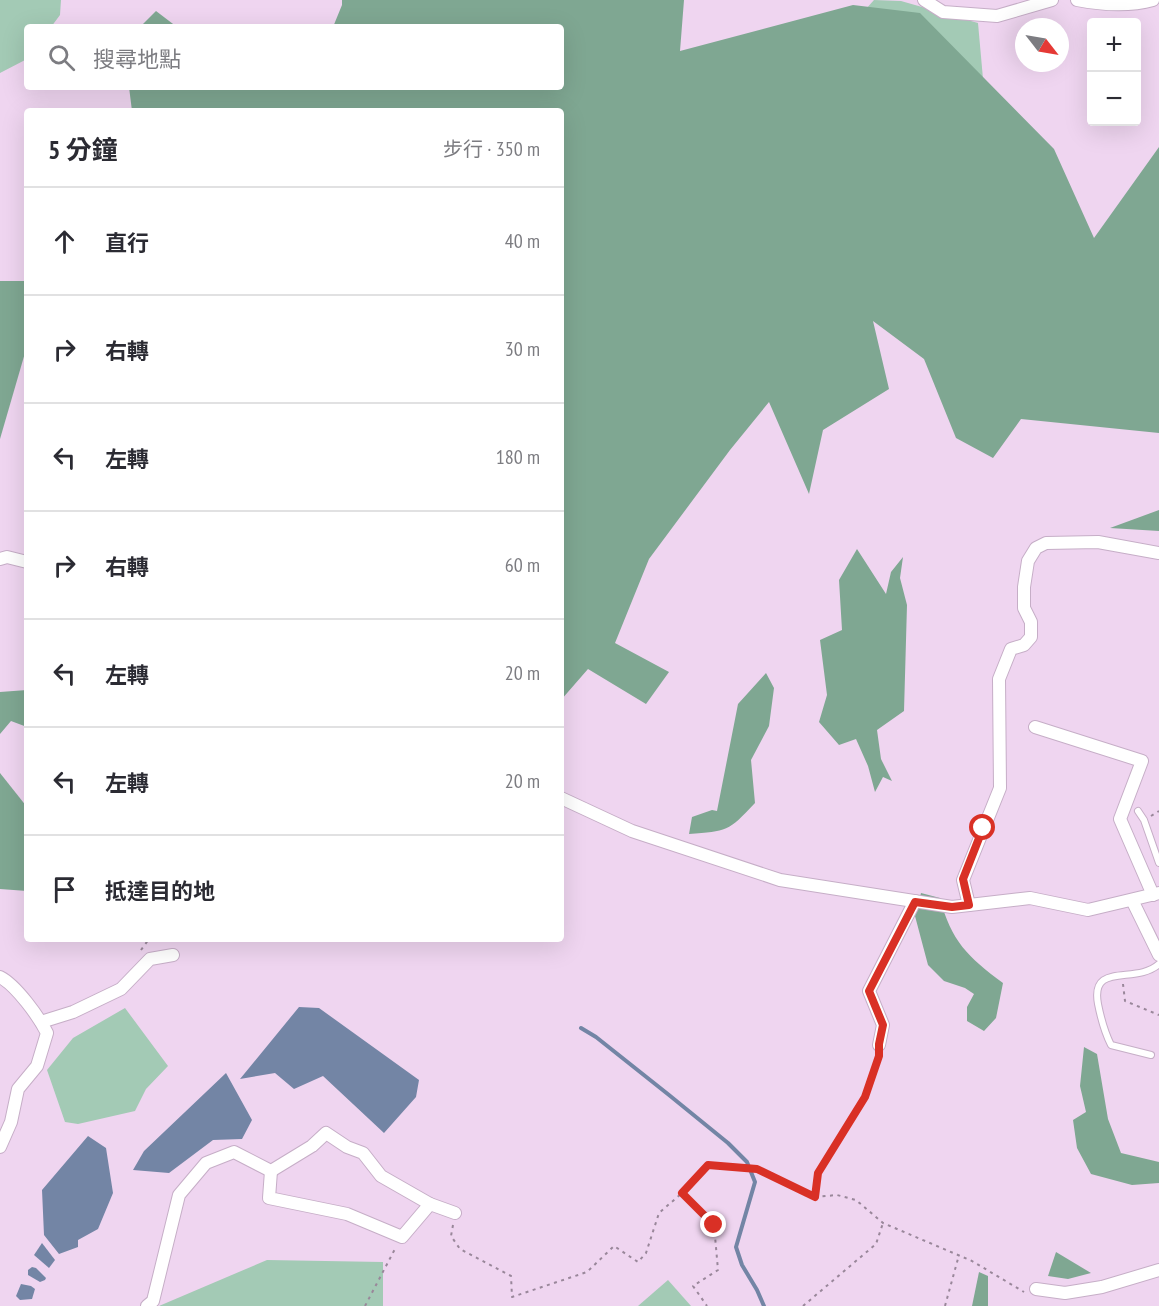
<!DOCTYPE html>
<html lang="zh-TW">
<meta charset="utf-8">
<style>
:root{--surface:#fff;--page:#f7f7f7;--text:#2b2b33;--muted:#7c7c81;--line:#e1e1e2}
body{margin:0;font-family:"PT Sans Narrow","Noto Sans TC",sans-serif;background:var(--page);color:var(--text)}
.controls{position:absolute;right:18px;top:18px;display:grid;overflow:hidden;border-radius:6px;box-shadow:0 6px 24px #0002}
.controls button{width:54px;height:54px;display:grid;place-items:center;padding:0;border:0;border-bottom:2px solid var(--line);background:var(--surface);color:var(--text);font:30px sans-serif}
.compass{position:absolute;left:1015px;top:18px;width:54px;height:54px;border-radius:50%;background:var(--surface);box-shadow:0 6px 24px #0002;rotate:121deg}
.stop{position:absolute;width:18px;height:18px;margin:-14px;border:4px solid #d93025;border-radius:50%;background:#fff}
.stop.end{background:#d93025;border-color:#fff;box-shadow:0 2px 6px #0008}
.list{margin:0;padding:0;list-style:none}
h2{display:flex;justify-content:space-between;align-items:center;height:78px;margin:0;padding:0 24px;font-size:26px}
h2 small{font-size:20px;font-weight:400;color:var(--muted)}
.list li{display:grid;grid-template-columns:39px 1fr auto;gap:18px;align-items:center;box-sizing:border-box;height:108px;padding:0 24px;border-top:2px solid var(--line)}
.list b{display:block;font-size:22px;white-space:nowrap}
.list em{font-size:20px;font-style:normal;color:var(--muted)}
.icon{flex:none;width:33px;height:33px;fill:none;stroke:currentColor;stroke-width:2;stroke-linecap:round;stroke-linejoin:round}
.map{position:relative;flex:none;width:1159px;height:1306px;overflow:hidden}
.search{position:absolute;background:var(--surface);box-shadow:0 6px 24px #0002;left:24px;top:24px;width:540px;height:66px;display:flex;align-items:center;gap:15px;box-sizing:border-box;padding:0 21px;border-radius:6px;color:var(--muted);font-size:22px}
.panel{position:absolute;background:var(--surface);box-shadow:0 6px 24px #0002;left:24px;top:108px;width:540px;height:834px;border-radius:6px}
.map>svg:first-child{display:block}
</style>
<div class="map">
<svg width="1159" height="1306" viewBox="0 0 1159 1306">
<rect width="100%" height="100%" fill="#efd5f0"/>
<g fill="#a3cab5">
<path d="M 0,0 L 61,0 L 60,15 L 51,27 L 27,27 L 27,59 L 0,73 Z"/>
<path d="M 874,0 L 901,1 L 978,23 L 984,90 L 850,27 Z"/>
<path d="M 125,1008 L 168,1066 L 146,1089 L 135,1111 L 78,1124 L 65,1122 L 47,1070 L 73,1038 Z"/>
<path d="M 267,1260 L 383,1262 L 383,1306 L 159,1306 Z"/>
<path d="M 668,1280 L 691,1306 L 638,1306 Z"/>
</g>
<g fill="#7fa792">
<path d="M 342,0 L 684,0 L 680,51 L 853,5 L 920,13 L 1054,149 L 1094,238 L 1159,147 L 1159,433 L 1021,419 L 993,458 L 956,438 L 924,359 L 873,321 L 889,389 L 823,430 L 809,494 L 769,402 L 730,450 L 649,559 L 615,643 L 669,672 L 646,704 L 588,669 L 561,700 L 561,111 L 132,111 L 129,87 L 561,87 L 561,27 L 333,27 L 342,5 Z"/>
<path d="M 156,11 L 177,27 L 140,27 Z"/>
<path d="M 0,281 L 27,281 L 27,346 L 0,439 Z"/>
<path d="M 1159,510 L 1159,531 L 1110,528 Z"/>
<path d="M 857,549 L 886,594 L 891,572 L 903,557 L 900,578 L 907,605 L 904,711 L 877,730 L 881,759 L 892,781 L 883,777 L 875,792 L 868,766 L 856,739 L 839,745 L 819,722 L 827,695 L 820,640 L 842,630 L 839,580 Z"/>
<path d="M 766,673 L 774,688 L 769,726 L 751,760 L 755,803 C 728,832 727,831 689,834 L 692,817 L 712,810 L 717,811 L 738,704 Z"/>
<path d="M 27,690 L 27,727 L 11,721 L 0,734 L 0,692 Z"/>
<path d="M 0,773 L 27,807 L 27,891 L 0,889 Z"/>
<path d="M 921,893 L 940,898 C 951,941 968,957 1003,983 L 996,1018 L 984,1031 L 967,1021 L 967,1007 L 974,994 L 965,988 L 944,981 L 928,965 L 915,916 Z"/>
<path d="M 1084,1047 L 1097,1054 L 1108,1119 L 1121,1153 L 1159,1162 L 1159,1183 L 1132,1185 L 1091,1174 L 1077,1148 L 1073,1120 L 1086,1112 L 1080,1086 Z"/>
<path d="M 1056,1252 L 1091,1273 L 1068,1279 L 1048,1276 Z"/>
<path d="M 979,1272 L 988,1276 L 988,1306 L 972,1306 Z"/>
</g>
<g fill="#7385a5">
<path d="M 299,1007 L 319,1008 L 419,1080 L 416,1097 L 384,1133 L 323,1076 L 294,1089 L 275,1073 L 240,1079 Z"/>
<path d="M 226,1073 L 252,1120 L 242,1139 L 213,1140 L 169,1173 L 133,1170 L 144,1151 Z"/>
<path d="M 88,1136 L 106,1148 L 113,1193 L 98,1229 L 78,1240 L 78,1247 L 59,1254 L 44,1235 L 42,1190 Z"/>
<path d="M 42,1243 L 55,1260 L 49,1268 L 34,1255 Z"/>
<path d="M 32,1267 L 36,1268 L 46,1278 L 45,1280 L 40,1282 L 28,1275 L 28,1270 Z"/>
<path d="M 21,1284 L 31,1286 L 35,1289 L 32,1299 L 20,1300 L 16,1296 Z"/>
</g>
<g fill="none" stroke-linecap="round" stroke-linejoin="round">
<path stroke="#7385a5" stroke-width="4" d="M 581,1028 L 596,1037 L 669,1095 L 728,1143 L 747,1162 L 755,1182 L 736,1247 L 742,1265 L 757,1290 L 764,1306"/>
<defs>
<g id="lane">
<path d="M 1138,811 L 1144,820 L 1159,863"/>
<path d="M 1151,1055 L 1111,1045 C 1104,1031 1101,1019 1098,1004 C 1090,961 1136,985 1159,964"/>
</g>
<g id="street">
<path d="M 924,0 L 943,12 L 997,16 L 1052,0"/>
<path d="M 1077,0 C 1103,5 1128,7 1153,0"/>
<path d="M 0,559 L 7,557 L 27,562"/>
<path d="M 1035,727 L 1142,761 L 1120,819 L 1153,895"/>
<path d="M 561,798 L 632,831 L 780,880 L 952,907 L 1030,898 L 1088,910 L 1159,893"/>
<path d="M 1132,900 L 1159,955"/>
<path d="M 969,905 L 963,880 L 1000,788 L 999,679 L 1011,649 L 1024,645 L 1031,637 L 1031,622 L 1024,608 L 1024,587 L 1028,561 L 1036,548 L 1046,543 L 1098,542 L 1159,553"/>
<path d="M 0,977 C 16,985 39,1017 47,1033 L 37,1066 L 18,1089 L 11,1122 L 0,1147"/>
<path d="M 41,1022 L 73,1012 L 121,989 L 150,959 L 173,955"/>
<path d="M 879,1045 L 883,1025 L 869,991 L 915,901"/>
<path d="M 271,1171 L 269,1198 L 347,1214 L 402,1237 L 430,1204"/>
<path d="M 1036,1289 L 1065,1293 L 1102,1287 L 1159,1270"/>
<path d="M 147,1306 L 153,1301 L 179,1195 L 206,1163 L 234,1152 L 271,1171 L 312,1146 L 326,1133 L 347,1147 L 363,1153 L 381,1176 L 430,1204 L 455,1213"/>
</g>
</defs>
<use href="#lane" stroke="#c6aec7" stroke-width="8"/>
<use href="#street" stroke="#c6aec7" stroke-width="14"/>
<g stroke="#99879a" stroke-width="2" stroke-dasharray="3 4.5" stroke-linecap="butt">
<path d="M 1151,816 L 1159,811"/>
<path d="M 141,950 L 149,939"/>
<path d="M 1123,984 L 1125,1001 L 1159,1015"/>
<path d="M 682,1193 L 714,1225 L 718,1270 L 693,1286 L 707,1306"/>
<path d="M 815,1197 L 818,1173 L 865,1097 L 879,1057"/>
<path d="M 453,1225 L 451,1236 L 460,1249 L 511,1276 L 512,1297 L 587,1272 L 614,1246 L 638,1262 L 646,1253 L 659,1213 L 682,1193 L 708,1165 L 757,1169 L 815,1197 L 837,1195 L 856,1200 L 883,1223 L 972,1261 L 1024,1292"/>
<path d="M 365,1306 L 396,1247"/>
<path d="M 803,1306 L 876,1244 L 883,1223"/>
<path d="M 945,1306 L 959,1255"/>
</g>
<use href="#lane" stroke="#fff" stroke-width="6"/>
<use href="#street" stroke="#fff" stroke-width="12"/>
</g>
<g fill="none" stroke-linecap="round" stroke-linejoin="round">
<path stroke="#d93025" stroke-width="8" d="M 714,1225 L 682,1193 L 708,1165 L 757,1169 L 815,1197 L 818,1173 L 865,1097 L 879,1056 L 879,1044 L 883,1025 L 869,991 L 915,902 L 952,907 L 969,905 L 963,879 L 983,828"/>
</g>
</svg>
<div class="controls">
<button>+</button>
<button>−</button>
</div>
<svg class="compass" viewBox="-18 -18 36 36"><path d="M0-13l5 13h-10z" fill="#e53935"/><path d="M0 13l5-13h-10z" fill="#7c7c81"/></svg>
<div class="stop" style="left:983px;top:828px"></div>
<div class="stop end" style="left:714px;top:1225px"></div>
<div class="search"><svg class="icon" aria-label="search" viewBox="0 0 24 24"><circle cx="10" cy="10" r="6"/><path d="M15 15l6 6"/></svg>搜尋地點</div>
<section class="panel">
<h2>5 分鐘<small>步行 · 350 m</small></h2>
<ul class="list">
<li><svg class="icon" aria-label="ahead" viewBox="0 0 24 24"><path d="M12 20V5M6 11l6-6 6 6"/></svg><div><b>直行</b></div><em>40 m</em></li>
<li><svg class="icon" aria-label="right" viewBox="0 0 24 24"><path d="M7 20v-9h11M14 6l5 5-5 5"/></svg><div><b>右轉</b></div><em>30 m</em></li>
<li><svg class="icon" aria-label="left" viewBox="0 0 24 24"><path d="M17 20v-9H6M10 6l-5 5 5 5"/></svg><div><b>左轉</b></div><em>180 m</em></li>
<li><svg class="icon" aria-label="right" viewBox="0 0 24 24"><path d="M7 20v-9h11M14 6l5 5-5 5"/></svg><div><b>右轉</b></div><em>60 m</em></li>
<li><svg class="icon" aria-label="left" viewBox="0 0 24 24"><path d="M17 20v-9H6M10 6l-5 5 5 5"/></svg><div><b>左轉</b></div><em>20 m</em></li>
<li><svg class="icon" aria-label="left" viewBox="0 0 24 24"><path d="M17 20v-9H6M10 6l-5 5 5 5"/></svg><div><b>左轉</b></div><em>20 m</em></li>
<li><svg class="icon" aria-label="arrive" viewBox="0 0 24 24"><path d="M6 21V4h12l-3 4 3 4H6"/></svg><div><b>抵達目的地</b></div></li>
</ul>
</section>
</div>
